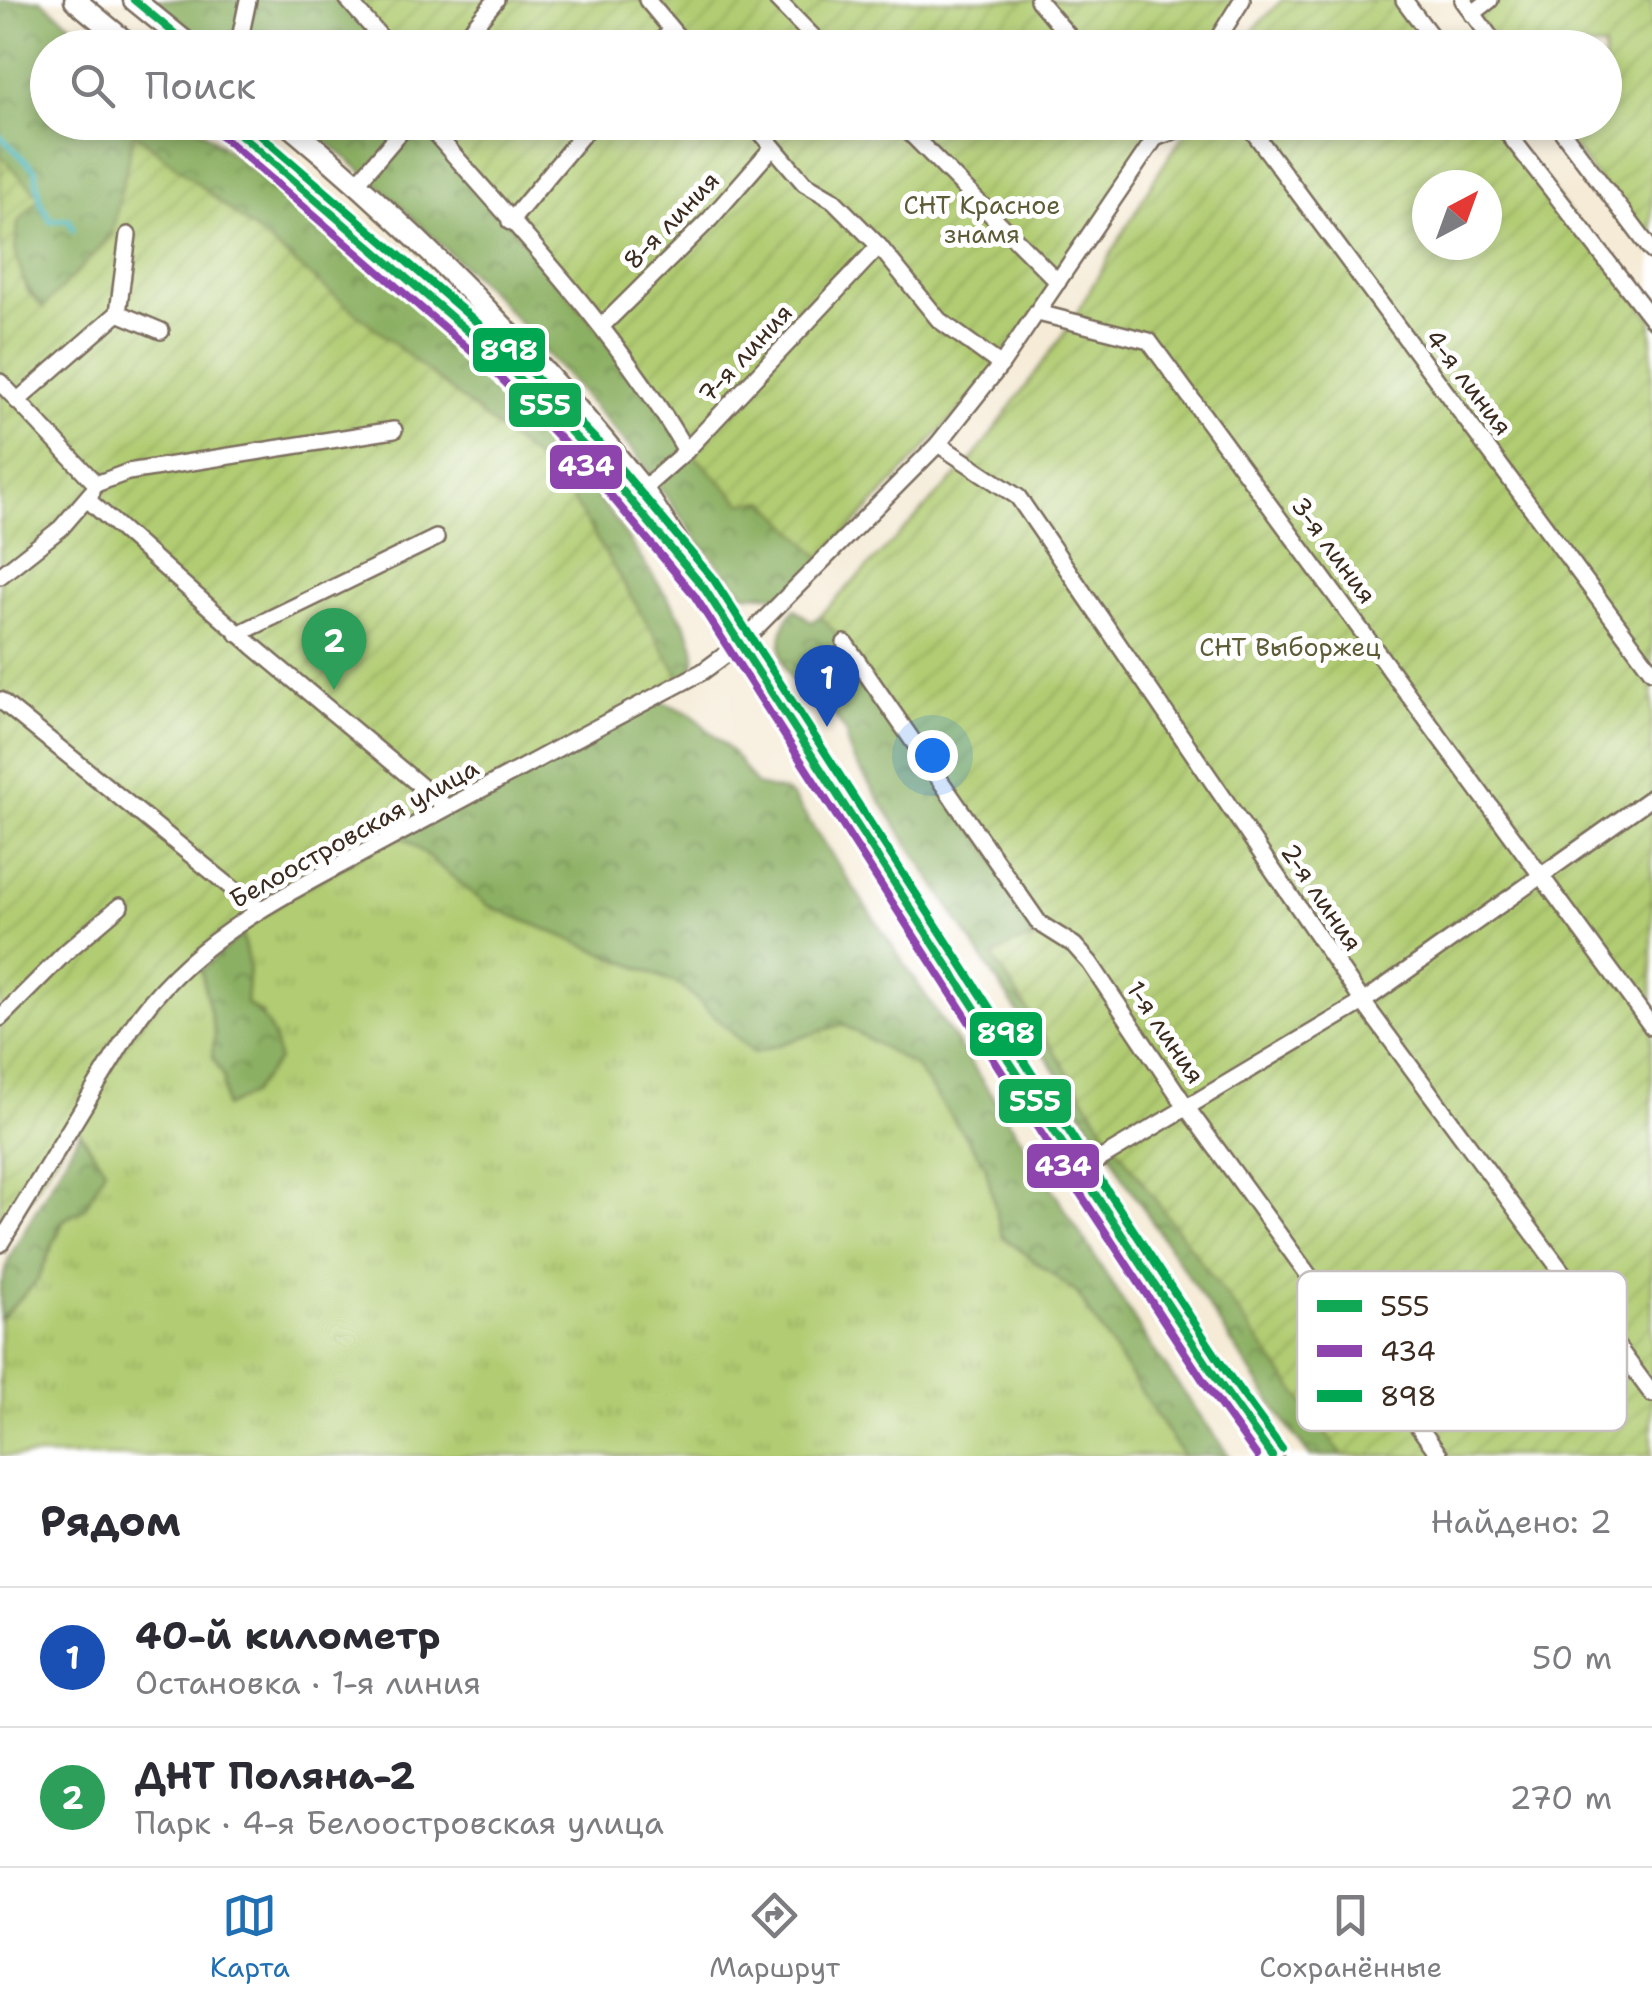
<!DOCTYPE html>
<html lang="ru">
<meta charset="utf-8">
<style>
:root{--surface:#fff;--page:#f2f2f3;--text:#2b2b33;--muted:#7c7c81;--line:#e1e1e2;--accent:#1f6fb2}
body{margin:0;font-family:"Shantell Sans",sans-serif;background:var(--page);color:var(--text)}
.compass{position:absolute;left:1412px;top:170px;width:90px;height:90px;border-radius:50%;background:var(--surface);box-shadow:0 5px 15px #0003;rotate:41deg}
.you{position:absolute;left:932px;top:755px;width:35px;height:35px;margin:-25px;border:8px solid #fff;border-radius:50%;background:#1a73e8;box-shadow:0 0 0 15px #1a73e833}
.badge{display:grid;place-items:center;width:65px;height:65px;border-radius:50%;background:var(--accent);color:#fff;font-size:32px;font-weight:700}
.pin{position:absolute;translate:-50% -82px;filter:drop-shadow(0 2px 5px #0008)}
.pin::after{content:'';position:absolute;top:52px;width:35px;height:30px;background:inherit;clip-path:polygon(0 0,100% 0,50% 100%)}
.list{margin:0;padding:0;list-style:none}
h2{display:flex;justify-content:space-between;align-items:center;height:130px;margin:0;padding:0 40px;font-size:42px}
h2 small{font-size:32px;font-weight:400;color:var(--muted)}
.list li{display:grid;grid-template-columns:65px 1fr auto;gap:30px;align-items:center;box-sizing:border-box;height:140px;padding:0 40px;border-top:2px solid var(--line)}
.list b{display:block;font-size:38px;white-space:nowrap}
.list p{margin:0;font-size:32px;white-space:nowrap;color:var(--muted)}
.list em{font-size:32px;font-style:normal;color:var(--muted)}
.icon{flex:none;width:55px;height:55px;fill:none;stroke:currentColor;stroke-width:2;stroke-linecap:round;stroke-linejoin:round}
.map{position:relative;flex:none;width:1652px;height:1456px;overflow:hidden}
.search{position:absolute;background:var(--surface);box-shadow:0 5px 15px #0003;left:30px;right:30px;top:30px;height:110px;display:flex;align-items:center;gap:25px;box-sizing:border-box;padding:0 35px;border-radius:55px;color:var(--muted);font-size:38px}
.sheet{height:410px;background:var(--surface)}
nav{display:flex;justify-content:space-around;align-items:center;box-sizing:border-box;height:140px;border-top:2px solid var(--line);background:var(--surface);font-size:28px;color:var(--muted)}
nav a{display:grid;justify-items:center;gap:5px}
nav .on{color:var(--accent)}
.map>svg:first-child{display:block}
</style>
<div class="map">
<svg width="1652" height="1456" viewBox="0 0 1652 1456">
<defs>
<pattern id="grass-tufts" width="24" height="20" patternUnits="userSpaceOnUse" patternTransform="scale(2.5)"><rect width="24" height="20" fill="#b1cc72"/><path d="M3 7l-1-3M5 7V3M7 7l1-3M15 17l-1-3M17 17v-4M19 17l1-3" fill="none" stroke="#99af62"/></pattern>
<pattern id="forest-crowns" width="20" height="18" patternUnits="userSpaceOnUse" patternTransform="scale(2.5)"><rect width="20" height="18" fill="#8cb064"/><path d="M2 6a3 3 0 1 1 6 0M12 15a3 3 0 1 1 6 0" fill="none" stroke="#748f52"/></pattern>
<pattern id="garden-furrows" width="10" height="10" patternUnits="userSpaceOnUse" patternTransform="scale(2.5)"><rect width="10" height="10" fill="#b1cc72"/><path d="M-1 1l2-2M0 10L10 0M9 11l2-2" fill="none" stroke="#99af62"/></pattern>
</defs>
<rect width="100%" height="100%" fill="#fff"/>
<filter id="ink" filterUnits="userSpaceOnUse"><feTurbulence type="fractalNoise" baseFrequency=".01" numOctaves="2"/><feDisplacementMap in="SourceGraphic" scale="20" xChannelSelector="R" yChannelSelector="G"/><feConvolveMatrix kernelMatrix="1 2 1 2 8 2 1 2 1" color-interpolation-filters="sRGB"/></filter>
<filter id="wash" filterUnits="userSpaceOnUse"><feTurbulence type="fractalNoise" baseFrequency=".0048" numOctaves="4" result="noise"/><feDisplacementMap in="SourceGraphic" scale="40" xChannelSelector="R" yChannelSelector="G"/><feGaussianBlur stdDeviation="2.25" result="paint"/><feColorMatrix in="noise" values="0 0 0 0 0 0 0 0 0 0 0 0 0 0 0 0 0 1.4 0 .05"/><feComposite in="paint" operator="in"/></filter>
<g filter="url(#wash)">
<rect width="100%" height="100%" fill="#f5ebd6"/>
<path fill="url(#grass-tufts)" stroke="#767b48" stroke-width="2.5" d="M 400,834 L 487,905 L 681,985 L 754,1052 L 842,1024 L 916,1066 L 985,1164 L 1002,1236 L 1077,1293 L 1183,1456 L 0,1456 L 0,1319 L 37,1281 L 64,1220 L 85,1208 L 104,1169 L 74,1123 L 118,1052 L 192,961 L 201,970 L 215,1035 L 212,1056 L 224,1077 L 225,1106 L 263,1014 L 246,1003 L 249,966 L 240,925 Z"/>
<g fill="url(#forest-crowns)" stroke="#646d41" stroke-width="2.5">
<path d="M 0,0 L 41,0 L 100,47 L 48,48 L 48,122 L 193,123 L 426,309 C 465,370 523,412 571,465 C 605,502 633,547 661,588 C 674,608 694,631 695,656 C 696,667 689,674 683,682 L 560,479 L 134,133 L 112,234 L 43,309 C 25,288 4,249 19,221 C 24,213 33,204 40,197 L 0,155 Z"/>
<path d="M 155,0 L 348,0 L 390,47 L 247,47 L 247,40 L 235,34 L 216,43 L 205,40 Z"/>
<path d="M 304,123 L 425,123 L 823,560 L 788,596 L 745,594 L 700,543 L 638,457 L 496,297 L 376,183 Z"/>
<path d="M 795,609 L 812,622 L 820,616 L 848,646 L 1047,936 L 1029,938 L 1114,1142 L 1343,1456 L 1310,1456 L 1289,1429 L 1124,1179 L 1105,1141 L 1094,1130 L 853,759 L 847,743 L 847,734 L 821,696 C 820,695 806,693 805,692 C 777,675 773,630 795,609 Z"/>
<path d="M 654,698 L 691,714 L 734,754 L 756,785 L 783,791 L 793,797 L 1021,1139 L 1150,1345 L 1229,1456 L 1183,1456 L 1077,1293 L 1002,1236 L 985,1164 L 915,1066 L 842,1024 L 754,1053 L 681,985 L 487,905 L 400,834 Z"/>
<path d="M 242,935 L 249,966 L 246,1003 C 269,1019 274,1033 278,1060 L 251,1094 L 225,1107 L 224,1077 L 212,1056 L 215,1034 L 201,970 Z"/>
<path d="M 80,1132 L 105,1169 L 85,1208 L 63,1220 L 37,1281 L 0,1319 L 0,1287 L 10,1256 Z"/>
</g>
<g fill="url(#garden-furrows)" stroke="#767b48" stroke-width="2.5" fill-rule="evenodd">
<path d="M 348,0 L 1242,0 L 1212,48 L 390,47 Z"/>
<path d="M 1282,0 L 1403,0 L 1440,48 L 1242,48 L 1255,28 Z"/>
<path d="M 1464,0 L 1652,0 L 1652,251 L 1555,123 L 1604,122 L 1604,48 L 1498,47 Z"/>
<path d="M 425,123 L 1166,123 L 1003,362 L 823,560 L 766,501 L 742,503 L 679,440 L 652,394 Z"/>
<path d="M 1191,123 L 1499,123 L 1652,319 L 1652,1456 L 1343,1456 L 1114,1143 L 993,957 L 1013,944 L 1047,936 L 848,646 L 820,616 L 973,459 L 1068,328 L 1154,180 ZM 1427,185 L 1487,185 L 1487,245 L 1427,245 Z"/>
<path d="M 134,132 L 560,479 L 683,682 L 305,885 L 159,990 L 0,1246 L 0,155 L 40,197 L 18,223 L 15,250 L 26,289 L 43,308 L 112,234 Z"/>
</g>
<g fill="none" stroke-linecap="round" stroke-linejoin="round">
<path stroke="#4dbbc5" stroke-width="5" d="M 0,136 L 35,170 L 41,203 L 51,221 L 69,219 L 73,230"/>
</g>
</g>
<g filter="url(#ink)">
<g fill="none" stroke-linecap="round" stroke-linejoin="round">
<defs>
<g id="minor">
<path d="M 348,0 L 390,48"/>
<path d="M 647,0 L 687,48"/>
<path d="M 777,0 L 824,48"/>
<path d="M 1038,0 L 1079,48"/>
<path d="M 1404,0 L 1440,48"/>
<path d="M 1463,0 L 1498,48"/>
<path d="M 1472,14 L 1490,0"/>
<path d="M 238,48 L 248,0"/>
<path d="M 456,48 L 496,0"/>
<path d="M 656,48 L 671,30"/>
<path d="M 1212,48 L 1242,0"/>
<path d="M 425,122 C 517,228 616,330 686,451"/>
<path d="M 752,122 L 804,183 L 833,200 L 879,246 L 939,320 L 1001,365"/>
<path d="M 899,122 L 1058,282"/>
<path d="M 1145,122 L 1158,137 L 1198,122"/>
<path d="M 1246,122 L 1652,671"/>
<path d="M 1499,122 L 1652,319"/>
<path d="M 1555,122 L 1652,251"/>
<path d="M 356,184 L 409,122"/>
<path d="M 510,222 L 593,122"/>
<path d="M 118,313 L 161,331"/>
<path d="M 1038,313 L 1149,341 L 1652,1027"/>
<path d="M 602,326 L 710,219 L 773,147"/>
<path d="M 0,382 L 96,484"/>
<path d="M 17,401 L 118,313 L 128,235"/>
<path d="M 938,444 L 1018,497 L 1363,1002 L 1652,1394"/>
<path d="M 96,484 L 128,472 L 394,430"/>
<path d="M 643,489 L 686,451 L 879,246"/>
<path d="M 88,500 L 253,646 L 446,807"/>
<path d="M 0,576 L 61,528 L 92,492"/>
<path d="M 238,634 L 436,538"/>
<path d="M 845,643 L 1039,923 L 1074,945 L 1090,963 L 1187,1108 L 1440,1456"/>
<path d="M 0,700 L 259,910"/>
<path d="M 0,1018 L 66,952 L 120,906"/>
<path d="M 1080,1171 L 1363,1002 L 1652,797"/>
<path d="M 0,1244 L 132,1027 C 194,933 304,886 400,833 C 500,779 601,725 702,672 L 740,644 L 938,444 L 1003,362 L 1166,122"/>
</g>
<g id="major">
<path d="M 75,0 L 133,48"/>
<path d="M 134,0 L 193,48"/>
<path d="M 225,122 C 333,212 444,300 542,400 C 583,442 620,488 658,533"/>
<path d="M 285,122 C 418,232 537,354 643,489 L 1080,1171 L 1218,1381 L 1272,1456"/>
</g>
</defs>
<use href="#minor" stroke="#7c6e5e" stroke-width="20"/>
<use href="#major" stroke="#7c6e5e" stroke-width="25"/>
<use href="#minor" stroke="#fff" stroke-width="15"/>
<use href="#major" stroke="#fff" stroke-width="20"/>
<defs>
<g id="bus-1">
<path d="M 134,0 L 192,48"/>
<path d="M 226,122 L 501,360 L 590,452 L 704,588 L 1080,1171 L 1218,1381 L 1272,1456"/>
</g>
<path id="bus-2" d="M 217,132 L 492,369 L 581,460 L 694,595 L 1070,1178 L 1208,1388 L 1257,1456"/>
<path id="bus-3" d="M 245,122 L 510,351 L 600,444 L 714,580 L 1090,1164 L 1228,1374 L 1282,1449"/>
</defs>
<use href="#bus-1" stroke="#fff" stroke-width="15"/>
<use href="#bus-2" stroke="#fff" stroke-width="15"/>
<use href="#bus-3" stroke="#fff" stroke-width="15"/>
<use href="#bus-1" stroke="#10a855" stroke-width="8"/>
<use href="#bus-2" stroke="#8e44ad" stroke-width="8"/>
<use href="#bus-3" stroke="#00a651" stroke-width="8"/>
</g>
</g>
<g text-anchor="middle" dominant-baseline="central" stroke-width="10" stroke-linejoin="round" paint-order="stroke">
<g font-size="25" fill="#5e5b37" stroke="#fff">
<text x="982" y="205">СНТ Красное<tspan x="982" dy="29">знамя</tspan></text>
<text x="1290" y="647">СНТ Выборжец</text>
</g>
<g font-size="25" fill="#3b2a1e" stroke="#fff">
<text transform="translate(671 220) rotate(-46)">8-я линия</text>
<text transform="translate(745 353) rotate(-47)">7-я линия</text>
<text transform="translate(1469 382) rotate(53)">4-я линия</text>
<text transform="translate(1334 550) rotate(54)">3-я линия</text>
<text transform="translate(354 833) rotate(-29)">Белоостровская улица</text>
<text transform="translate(1322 897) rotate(56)">2-я линия</text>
<text transform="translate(1166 1032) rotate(56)">1-я линия</text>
</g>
</g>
<rect x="1297" y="1271" width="330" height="160" rx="15" fill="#fff" stroke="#c4bfbc" stroke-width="2.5"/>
<rect x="1317" y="1300" width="45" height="12" fill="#10a855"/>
<rect x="1317" y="1345" width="45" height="12" fill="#8e44ad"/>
<rect x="1317" y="1390" width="45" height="12" fill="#00a651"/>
<g font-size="28" fill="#3b2a1e">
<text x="1380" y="1316">555</text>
<text x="1380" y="1361">434</text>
<text x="1380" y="1406">898</text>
</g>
<g stroke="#fff" stroke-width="4">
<rect x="471" y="326" width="76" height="48" rx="10" fill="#00a651"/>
<rect x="507" y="381" width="76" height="48" rx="10" fill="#10a855"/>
<rect x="548" y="443" width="76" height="48" rx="10" fill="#8e44ad"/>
<rect x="968" y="1010" width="76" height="48" rx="10" fill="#00a651"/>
<rect x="997" y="1077" width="76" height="48" rx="10" fill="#10a855"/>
<rect x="1025" y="1142" width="76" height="48" rx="10" fill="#8e44ad"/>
</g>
<g font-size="28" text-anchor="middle" font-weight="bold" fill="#fff">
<text x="509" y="360">898</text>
<text x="545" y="415">555</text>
<text x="586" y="476">434</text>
<text x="1006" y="1043">898</text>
<text x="1035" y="1111">555</text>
<text x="1063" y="1176">434</text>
</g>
</svg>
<svg class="compass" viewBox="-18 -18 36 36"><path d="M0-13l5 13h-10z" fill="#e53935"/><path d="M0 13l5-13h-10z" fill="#7c7c81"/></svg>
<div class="you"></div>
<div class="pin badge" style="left:827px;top:727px;background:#1a4fb4">1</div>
<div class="pin badge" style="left:334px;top:690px;background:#2e9e5b">2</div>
<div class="search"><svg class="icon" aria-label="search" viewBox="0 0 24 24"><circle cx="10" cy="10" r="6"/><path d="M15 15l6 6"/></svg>Поиск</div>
</div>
<section class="sheet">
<h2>Рядом<small>Найдено: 2</small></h2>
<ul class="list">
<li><span class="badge" style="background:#1a4fb4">1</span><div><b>40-й километр</b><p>Остановка · 1-я линия</p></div><em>50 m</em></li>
<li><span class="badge" style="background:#2e9e5b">2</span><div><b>ДНТ Поляна-2</b><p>Парк · 4-я Белоостровская улица</p></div><em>270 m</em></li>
</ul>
</section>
<nav>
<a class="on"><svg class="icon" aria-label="map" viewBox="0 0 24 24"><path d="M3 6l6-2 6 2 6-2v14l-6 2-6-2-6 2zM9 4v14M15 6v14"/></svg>Карта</a>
<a><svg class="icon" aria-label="directions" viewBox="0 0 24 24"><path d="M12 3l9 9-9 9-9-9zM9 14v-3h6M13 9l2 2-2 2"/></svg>Маршрут</a>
<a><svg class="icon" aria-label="saved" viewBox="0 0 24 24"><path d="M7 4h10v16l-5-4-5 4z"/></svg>Сохранённые</a>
</nav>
